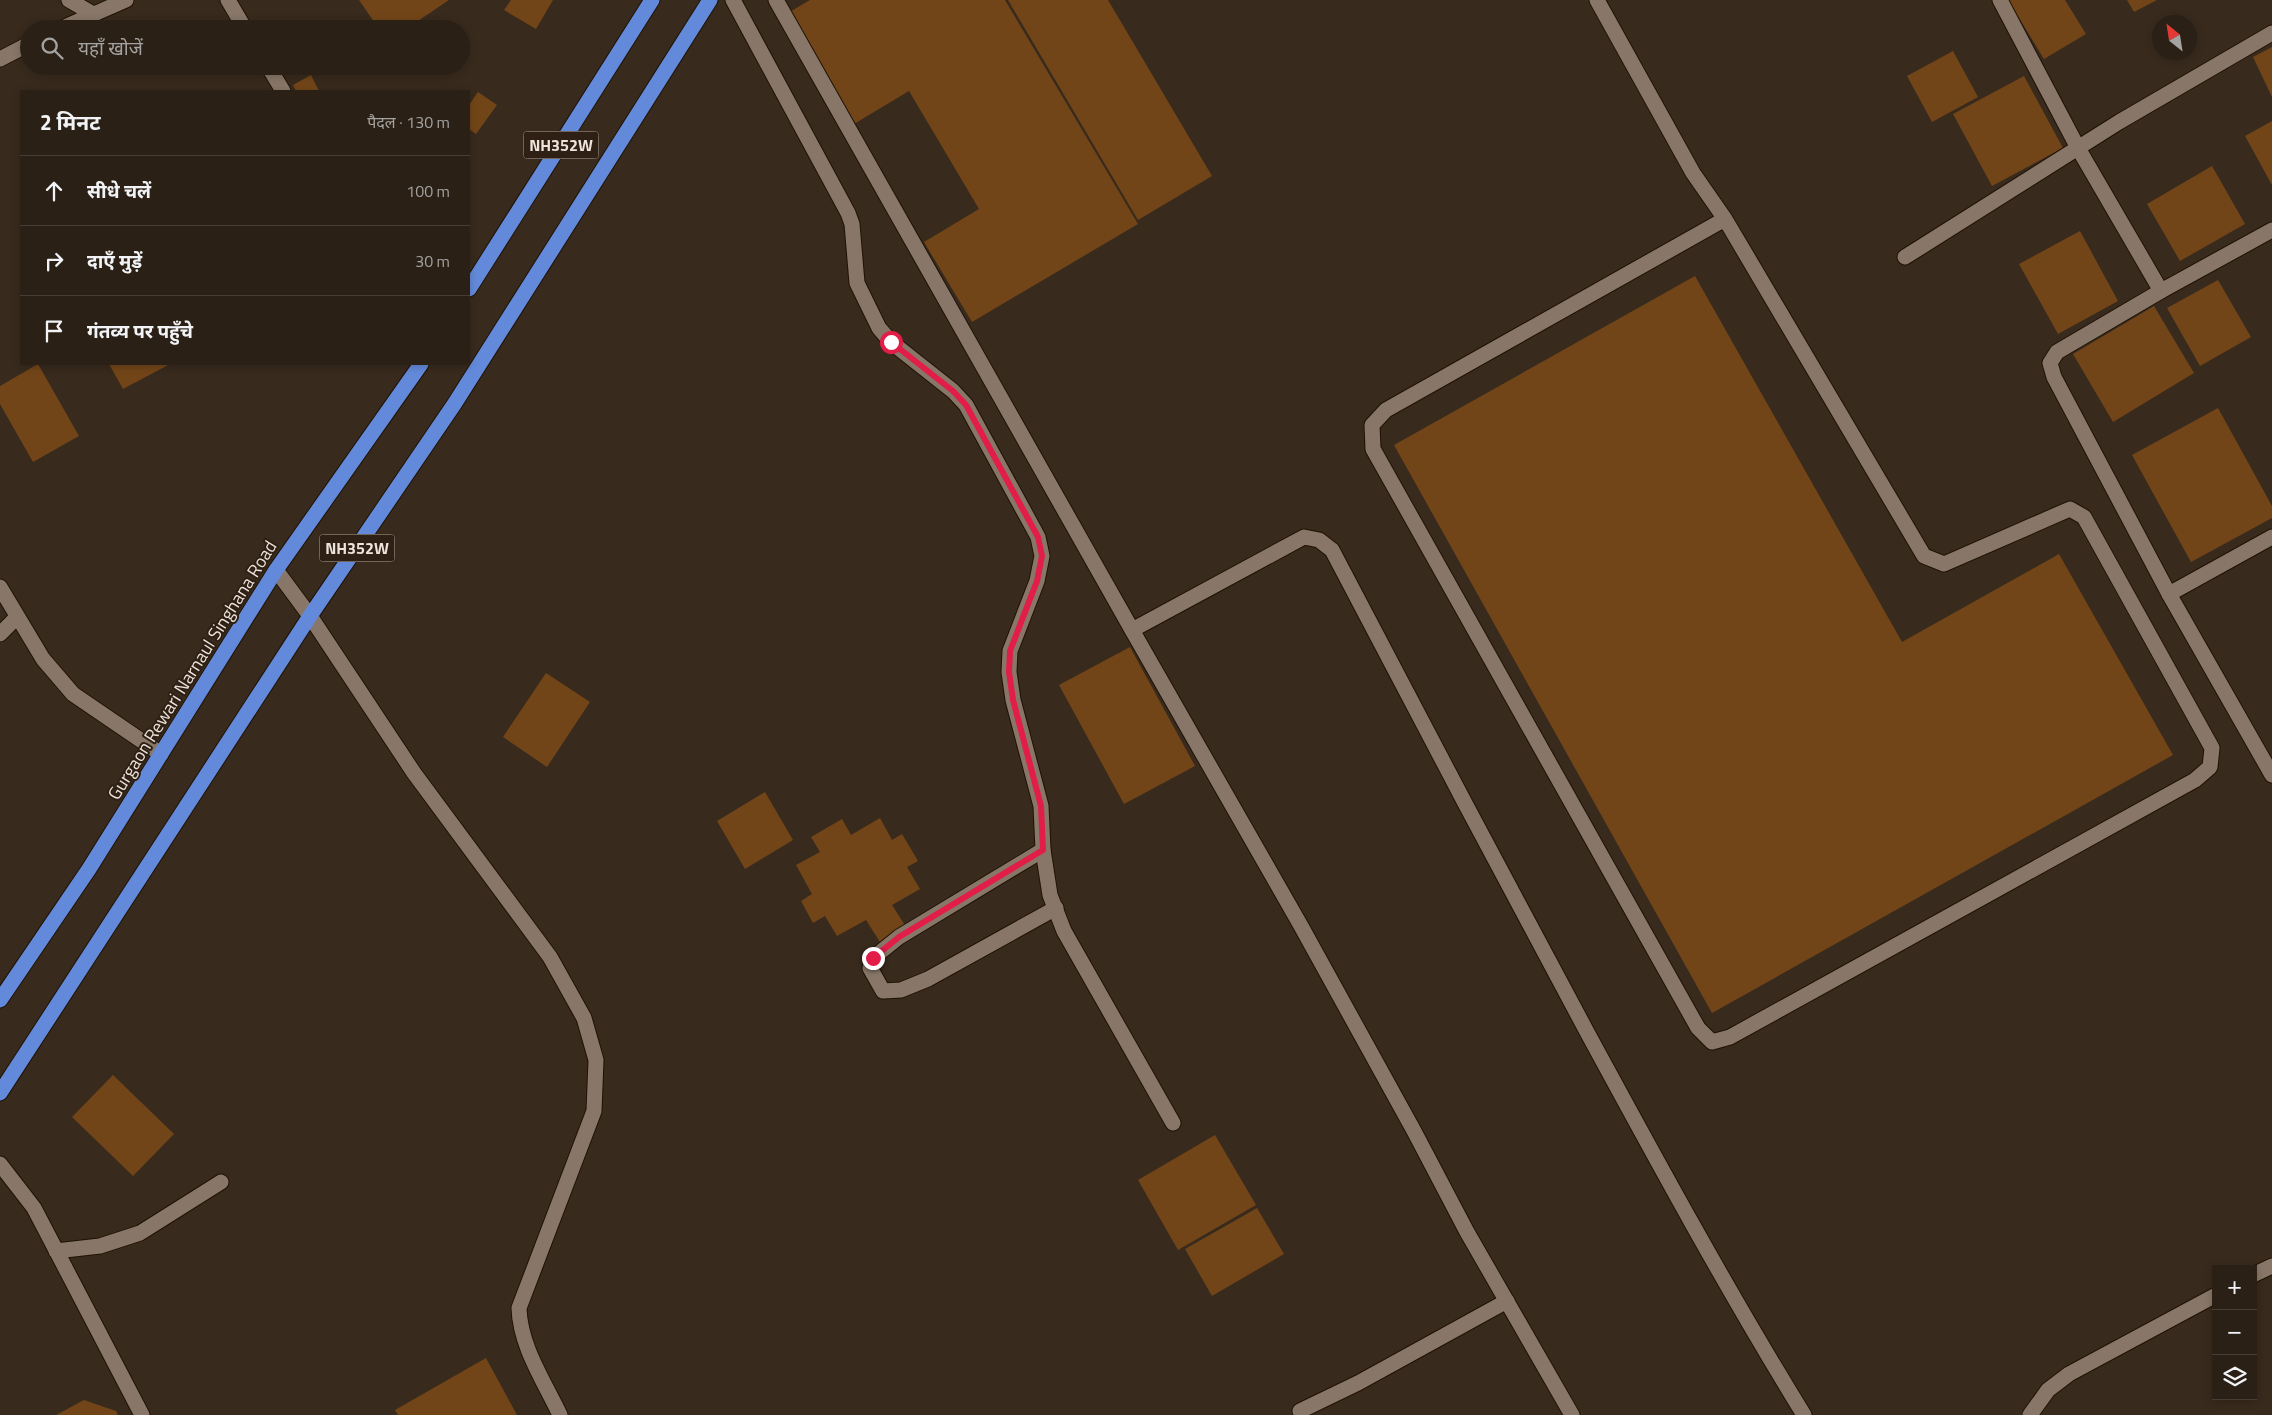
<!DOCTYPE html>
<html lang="hi">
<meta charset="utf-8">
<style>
:root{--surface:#2a2016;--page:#32281f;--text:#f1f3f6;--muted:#a5a3a1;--line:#463e35}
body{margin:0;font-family:"Titillium Web","Noto Sans Devanagari",sans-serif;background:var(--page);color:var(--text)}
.controls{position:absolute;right:15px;bottom:15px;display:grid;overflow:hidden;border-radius:0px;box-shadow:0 2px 8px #0003}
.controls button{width:45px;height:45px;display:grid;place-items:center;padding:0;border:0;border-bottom:1px solid var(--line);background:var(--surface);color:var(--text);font:25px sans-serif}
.compass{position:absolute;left:2152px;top:15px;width:45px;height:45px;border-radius:50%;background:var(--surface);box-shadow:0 2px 8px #0003;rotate:330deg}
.stop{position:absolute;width:15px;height:15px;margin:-11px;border:4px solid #e11d48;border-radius:50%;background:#fff}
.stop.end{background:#e11d48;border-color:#fff;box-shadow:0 1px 5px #0008}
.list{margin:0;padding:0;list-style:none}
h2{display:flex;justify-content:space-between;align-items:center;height:65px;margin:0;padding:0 20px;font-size:21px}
h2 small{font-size:16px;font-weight:400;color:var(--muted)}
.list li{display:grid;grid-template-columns:32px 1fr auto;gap:15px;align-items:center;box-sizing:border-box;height:70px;padding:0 20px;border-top:1px solid var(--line)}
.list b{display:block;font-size:19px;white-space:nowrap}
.list em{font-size:16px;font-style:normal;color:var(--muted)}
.icon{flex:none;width:28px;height:28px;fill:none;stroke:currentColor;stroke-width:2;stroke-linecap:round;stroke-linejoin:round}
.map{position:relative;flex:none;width:2272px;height:1415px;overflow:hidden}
.search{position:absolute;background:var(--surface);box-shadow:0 2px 8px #0003;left:20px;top:20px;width:450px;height:55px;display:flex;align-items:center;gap:12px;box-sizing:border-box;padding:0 18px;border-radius:28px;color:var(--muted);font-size:19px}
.panel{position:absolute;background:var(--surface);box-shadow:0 2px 8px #0003;left:20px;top:90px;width:450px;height:275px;border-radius:0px}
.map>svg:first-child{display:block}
</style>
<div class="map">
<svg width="2272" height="1415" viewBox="0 0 2272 1415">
<rect width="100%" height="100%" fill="#382a1d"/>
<g fill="#724518">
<path d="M 359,0 L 449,0 L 406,29 L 379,29 Z"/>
<path d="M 511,0 L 553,0 L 536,29 L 504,10 Z"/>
<path d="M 810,0 L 1005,0 L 1138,224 L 972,322 L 924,242 L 979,209 L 909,91 L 854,124 L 788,13 Z"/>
<path d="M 1008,0 L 1108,0 L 1212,176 L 1138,220 Z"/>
<path d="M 2008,0 L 2065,0 L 2086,34 L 2044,59 Z"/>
<path d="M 2127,0 L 2157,0 L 2134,12 Z"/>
<path d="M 2272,47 L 2272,97 L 2253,57 Z"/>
<path d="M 1953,51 L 1978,97 L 1932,122 L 1907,76 Z"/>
<path d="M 311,75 L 319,91 L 296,91 L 293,85 Z"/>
<path d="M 2024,76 L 2063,148 L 1992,186 L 1953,114 Z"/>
<path d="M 478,92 L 497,105 L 476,134 L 469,129 L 469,105 Z"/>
<path d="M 2272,121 L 2272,185 L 2245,136 Z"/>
<path d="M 2212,166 L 2245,224 L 2180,261 L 2147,204 Z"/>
<path d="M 2080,231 L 2118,301 L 2058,334 L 2019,264 Z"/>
<path d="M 1695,276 L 1902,642 L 2059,554 L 2173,755 L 1712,1013 L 1394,445 Z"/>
<path d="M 2218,280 L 2251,337 L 2200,366 L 2167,308 Z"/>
<path d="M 2154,306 L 2194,373 L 2113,422 L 2073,354 Z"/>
<path d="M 38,364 L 79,436 L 33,462 L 0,404 L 0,386 Z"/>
<path d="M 109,364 L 170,364 L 123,389 Z"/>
<path d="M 2218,408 L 2272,506 L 2272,518 L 2191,562 L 2132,455 Z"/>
<path d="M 1130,647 L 1195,766 L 1124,804 L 1059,685 Z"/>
<path d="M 546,673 L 590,702 L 547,767 L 503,737 Z"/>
<path d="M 765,792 L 793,840 L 745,869 L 717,821 Z"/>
<path d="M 880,818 L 892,840 L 902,834 L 918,861 L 907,867 L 920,889 L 892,905 L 906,927 L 880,942 L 866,920 L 837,936 L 825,916 L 813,923 L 801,901 L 812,894 L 796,865 L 820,852 L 811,837 L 842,819 L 851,835 Z"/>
<path d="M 113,1075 L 174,1134 L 133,1176 L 72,1117 Z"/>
<path d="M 1215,1135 L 1256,1205 L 1178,1250 L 1138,1180 Z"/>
<path d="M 1257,1208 L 1284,1254 L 1212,1296 L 1185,1249 Z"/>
<path d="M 486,1358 L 517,1415 L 398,1415 L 395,1410 Z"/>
<path d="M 84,1400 L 116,1411 L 118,1415 L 56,1415 Z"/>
</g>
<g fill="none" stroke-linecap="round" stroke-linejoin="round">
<defs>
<g id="service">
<path d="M 69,0 L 93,14"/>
<path d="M 228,0 L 245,29"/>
<path d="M 733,0 L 848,213 L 852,224 L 857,283 L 879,328 L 891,342 L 953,391 L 966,405 L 1038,537 L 1042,556 L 1037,581 L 1010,651 L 1009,672 L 1013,700 L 1041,806 L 1043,850 L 1050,895 L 1064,931 L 1173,1123"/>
<path d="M 776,0 L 1132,630 L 1304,537 L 1319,540 L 1332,550 C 1416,711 1501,872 1587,1032 C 1657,1161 1727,1290 1804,1415"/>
<path d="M 1597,0 L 1693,173 L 1725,219 L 1924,556 L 1944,564 L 2070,509 L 2084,517 L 2212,748 L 2210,767 L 2195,780 L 1730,1037 L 1712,1042 L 1698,1028 L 1373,449 L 1372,425 L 1386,410 L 1725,219"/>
<path d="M 2000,0 L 2078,148 L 2161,291"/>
<path d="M 60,29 L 126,0"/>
<path d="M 0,59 L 29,44"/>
<path d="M 268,66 L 283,91"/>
<path d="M 2272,230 L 2161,291 L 2057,352 L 2050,363 L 2054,377 L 2169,594 L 2272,775"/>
<path d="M 1905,257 L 2119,122 L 2272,33"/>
<path d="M 276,570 L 310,616 L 414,773 L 550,957 L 584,1018 L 596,1060 L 594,1111 L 519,1308 C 520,1346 544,1381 560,1415"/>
<path d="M 0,587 L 43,659 L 73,694 L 161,754"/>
<path d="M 2169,594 L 2272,537"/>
<path d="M 1132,630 L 1301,926 L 1414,1131 L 1467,1232 L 1572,1415"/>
<path d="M 0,634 L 17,617"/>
<path d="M 1043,850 L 899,937 L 873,958 L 870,968 L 883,991 L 901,990 L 928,979 L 1056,908"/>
<path d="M 0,1164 L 34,1208 L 142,1415"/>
<path d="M 56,1251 L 100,1246 L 140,1233 L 221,1182"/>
<path d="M 2253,1275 L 2272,1266"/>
<path d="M 1300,1411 L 1358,1383 L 1507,1301"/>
<path d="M 2030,1415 L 2048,1390 L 2069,1374 L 2216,1295"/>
</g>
<g id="trunk">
<path d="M 469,289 L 652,0"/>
<path d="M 0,1000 L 89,869 L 276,570 L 421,364"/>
<path d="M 0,1093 L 310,616 L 455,403 L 710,0"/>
</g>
</defs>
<use href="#service" stroke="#1f1206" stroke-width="17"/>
<use href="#trunk" stroke="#1f1206" stroke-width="17"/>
<use href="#service" stroke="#887768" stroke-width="15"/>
<use href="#trunk" stroke="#638ada" stroke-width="15"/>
</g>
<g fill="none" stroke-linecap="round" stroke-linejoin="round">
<path stroke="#e11d48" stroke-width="6" d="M 873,958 L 899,937 L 1043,850 L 1041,806 L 1013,700 L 1009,672 L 1010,651 L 1037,581 L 1042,556 L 1038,537 L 966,405 L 953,391 L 891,342"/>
</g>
<g text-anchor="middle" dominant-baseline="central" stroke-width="4" stroke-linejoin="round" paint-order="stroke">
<g fill="#2e2014" stroke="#b4a89f" stroke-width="1">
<rect x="523.5" y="131.5" width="75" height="27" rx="4"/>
<rect x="319.5" y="534.5" width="75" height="27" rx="4"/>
</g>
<g font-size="16" font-weight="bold" fill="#ede3db">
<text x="561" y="145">NH352W</text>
<text x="357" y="548">NH352W</text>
</g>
<g font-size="18" fill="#ede3db" stroke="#2e2014">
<text transform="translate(192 670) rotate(-58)">Gurgaon Rewari Narnaul Singhana Road</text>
</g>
</g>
</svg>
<div class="controls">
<button>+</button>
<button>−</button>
<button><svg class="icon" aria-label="layers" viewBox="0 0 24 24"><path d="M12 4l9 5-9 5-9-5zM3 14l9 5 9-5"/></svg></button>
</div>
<svg class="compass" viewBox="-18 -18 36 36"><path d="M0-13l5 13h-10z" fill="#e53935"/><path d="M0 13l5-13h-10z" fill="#a5a3a1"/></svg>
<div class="stop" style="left:891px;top:342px"></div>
<div class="stop end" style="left:873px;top:958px"></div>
<div class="search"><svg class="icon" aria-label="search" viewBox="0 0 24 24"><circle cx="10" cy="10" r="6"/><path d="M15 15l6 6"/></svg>यहाँ खोजें</div>
<section class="panel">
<h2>2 मिनट<small>पैदल · 130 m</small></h2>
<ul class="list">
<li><svg class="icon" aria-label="ahead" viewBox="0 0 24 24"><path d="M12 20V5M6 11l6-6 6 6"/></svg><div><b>सीधे चलें</b></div><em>100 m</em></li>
<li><svg class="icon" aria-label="right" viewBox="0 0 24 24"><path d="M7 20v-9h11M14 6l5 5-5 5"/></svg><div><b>दाएँ मुड़ें</b></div><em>30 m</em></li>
<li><svg class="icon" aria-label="arrive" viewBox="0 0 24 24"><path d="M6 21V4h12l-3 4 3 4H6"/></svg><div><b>गंतव्य पर पहुँचे</b></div></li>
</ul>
</section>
</div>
